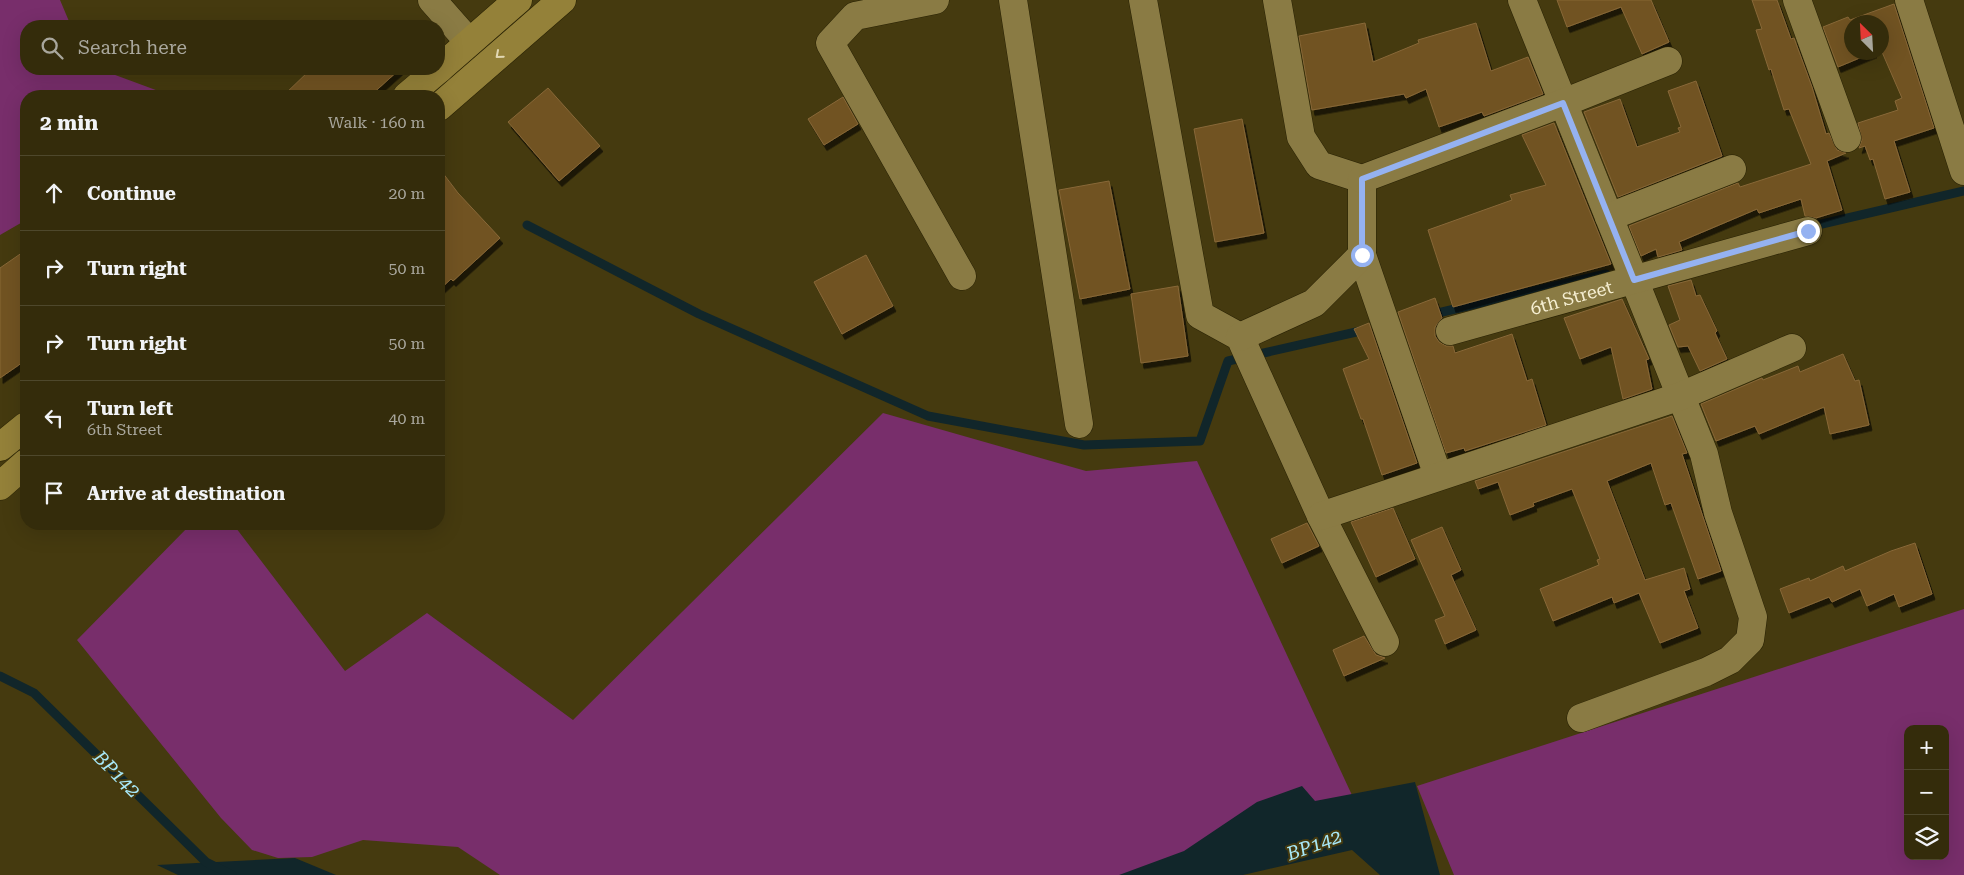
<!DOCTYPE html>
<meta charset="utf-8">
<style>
:root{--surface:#342c0b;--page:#3f3819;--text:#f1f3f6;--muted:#a9a79d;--line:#4e482c}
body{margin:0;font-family:"Roboto Serif",serif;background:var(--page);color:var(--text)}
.controls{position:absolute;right:15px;bottom:15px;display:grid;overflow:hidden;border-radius:10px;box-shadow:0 5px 20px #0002}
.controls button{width:45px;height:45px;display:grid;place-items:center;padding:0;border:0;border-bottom:1px solid var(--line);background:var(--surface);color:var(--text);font:25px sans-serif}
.compass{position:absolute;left:1844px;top:15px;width:45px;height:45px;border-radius:50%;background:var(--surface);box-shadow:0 5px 20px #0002;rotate:336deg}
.stop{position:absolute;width:15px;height:15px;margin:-11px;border:4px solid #95b2f1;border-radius:50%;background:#fff}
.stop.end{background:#95b2f1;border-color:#fff;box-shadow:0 1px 5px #0008}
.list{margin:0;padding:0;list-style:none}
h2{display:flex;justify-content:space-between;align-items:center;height:65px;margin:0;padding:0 20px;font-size:21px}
h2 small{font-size:16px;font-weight:400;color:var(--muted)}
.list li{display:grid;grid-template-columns:32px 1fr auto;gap:15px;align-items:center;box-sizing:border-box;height:75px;padding:0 20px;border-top:1px solid var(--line)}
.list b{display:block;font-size:19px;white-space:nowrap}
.list p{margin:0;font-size:16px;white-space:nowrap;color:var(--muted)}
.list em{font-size:16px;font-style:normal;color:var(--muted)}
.icon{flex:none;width:28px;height:28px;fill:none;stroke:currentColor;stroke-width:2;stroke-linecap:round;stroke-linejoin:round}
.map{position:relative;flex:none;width:1964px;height:875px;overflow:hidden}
.search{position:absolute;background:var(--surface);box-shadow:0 5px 20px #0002;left:20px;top:20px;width:425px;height:55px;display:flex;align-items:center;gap:12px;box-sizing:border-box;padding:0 18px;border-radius:20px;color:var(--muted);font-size:19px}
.panel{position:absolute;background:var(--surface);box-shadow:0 5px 20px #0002;left:20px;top:90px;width:425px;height:440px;border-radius:20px}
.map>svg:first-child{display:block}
</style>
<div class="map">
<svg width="1964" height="875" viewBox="0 0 1964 875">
<defs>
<filter id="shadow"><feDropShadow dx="3" dy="5.5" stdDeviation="0" flood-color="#0009"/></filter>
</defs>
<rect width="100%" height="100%" fill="#453a0f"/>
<g fill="#782e6b" fill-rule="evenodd">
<path d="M 0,0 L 60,0 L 71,26 L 26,26 L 26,69 L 99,69 L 172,96 L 26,96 L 26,220 L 0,235 Z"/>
<path d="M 883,413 L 1086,471 L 1197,461 L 1357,806 L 1147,875 L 500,875 L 458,847 L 363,840 L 312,857 L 278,858 L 252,850 L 221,818 L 77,640 L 191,524 L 233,524 L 345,671 L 427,613 L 573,720 Z"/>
<path d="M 1964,609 L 1964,875 L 1454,875 L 1417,786 ZM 1908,729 L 1945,729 L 1945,856 L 1908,856 Z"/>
</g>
<g fill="#11262a">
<path d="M 1415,782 L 1440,875 L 1380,875 L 1352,850 L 1243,875 L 1119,875 L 1184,851 L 1257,802 L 1302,786 L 1315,801 Z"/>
<path d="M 295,858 L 336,875 L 178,875 L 157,865 Z"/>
</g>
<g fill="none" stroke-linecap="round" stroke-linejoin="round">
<g stroke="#11262a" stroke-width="9">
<path d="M 527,225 L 699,314 L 928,416 L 1084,445 L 1200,441 L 1228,361 L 1365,330"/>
<path d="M 1809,227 L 1964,191"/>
<path d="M 1429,315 L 1606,274"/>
<path d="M 0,676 L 34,693 L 206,862 L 232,875"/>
</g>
</g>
<g fill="#715221" stroke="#886838" filter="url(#shadow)">
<path d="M 1557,0 L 1651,0 L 1669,42 L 1642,54 L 1621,7 L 1567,27 Z"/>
<path d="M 1752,0 L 1777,0 L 1791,39 L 1794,38 L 1812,87 L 1826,134 L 1829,133 L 1837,150 L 1846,153 L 1827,161 L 1842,210 L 1816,218 L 1805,216 L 1801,199 L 1759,213 L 1757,209 L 1679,242 L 1682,250 L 1658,257 L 1656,249 L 1641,256 L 1629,226 L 1738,183 L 1740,187 L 1811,164 L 1789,109 L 1784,110 L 1771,69 L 1769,70 L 1756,30 L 1762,29 Z"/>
<path d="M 1894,4 L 1934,128 L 1894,141 L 1910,192 L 1885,199 L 1873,159 L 1870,160 L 1865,146 L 1859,148 L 1862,140 L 1858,123 L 1898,110 L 1895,101 L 1902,98 L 1882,52 L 1882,22 L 1852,22 L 1852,52 L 1874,52 L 1838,67 L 1823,27 L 1848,17 L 1850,20 Z"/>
<path d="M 1365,23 L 1373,62 L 1419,43 L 1418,40 L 1476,23 L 1491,71 L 1528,57 L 1543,94 L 1484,116 L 1482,112 L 1439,127 L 1426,89 L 1406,98 L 1404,94 L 1312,110 L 1299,36 Z"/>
<path d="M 311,69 L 400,69 L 370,96 L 283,96 Z"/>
<path d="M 1696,81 L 1722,156 L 1618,197 L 1584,112 L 1620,99 L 1637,147 L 1680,132 L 1678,128 L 1681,127 L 1668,91 Z"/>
<path d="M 548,88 L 600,146 L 559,181 L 508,122 Z"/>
<path d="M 843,97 L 858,124 L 824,145 L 808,119 Z"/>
<path d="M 1242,119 L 1264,233 L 1215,242 L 1194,129 Z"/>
<path d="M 1554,123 L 1611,264 L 1453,307 L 1428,230 L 1512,200 L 1510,195 L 1546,185 L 1522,135 Z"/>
<path d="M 439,168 L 458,193 L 500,238 L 453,281 L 451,279 L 439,290 Z"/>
<path d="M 1109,181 L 1130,289 L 1080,299 L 1059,190 Z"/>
<path d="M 26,250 L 26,360 L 0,378 L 0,268 Z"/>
<path d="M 866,255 L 893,306 L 842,334 L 814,282 Z"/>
<path d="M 1691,280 L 1696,296 L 1700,295 L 1717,331 L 1715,333 L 1727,359 L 1700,371 L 1688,346 L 1678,347 L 1669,325 L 1680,320 L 1668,286 Z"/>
<path d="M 1178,286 L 1188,356 L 1141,363 L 1131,294 Z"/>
<path d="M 1435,298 L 1442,318 L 1435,327 L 1435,336 L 1439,342 L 1446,346 L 1453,346 L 1455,353 L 1512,334 L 1527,381 L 1532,379 L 1546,425 L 1465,451 L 1464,448 L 1446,453 L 1398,312 Z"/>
<path d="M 1622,299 L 1649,359 L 1646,360 L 1652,389 L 1623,399 L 1611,347 L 1580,359 L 1564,318 Z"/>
<path d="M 1369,323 L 1417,463 L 1382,475 L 1363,419 L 1361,419 L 1343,369 L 1369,359 L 1354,329 Z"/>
<path d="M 1843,354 L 1855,381 L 1859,380 L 1869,425 L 1830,434 L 1824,407 L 1759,434 L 1755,426 L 1716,441 L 1701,404 L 1762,378 L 1763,380 L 1798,366 L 1800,372 Z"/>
<path d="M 1672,416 L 1687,453 L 1682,454 L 1721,571 L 1698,579 L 1671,503 L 1665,505 L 1651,463 L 1607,481 L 1645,580 L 1684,568 L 1690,589 L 1684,591 L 1698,628 L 1660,643 L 1639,593 L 1614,603 L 1612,597 L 1553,621 L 1540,589 L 1599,565 L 1597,560 L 1600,559 L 1572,489 L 1533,503 L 1534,506 L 1510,515 L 1498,482 L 1478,489 L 1475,481 Z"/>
<path d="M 1393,508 L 1415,559 L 1376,577 L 1351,522 Z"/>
<path d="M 1307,523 L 1319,546 L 1282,563 L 1271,539 Z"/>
<path d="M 1442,527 L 1461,570 L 1451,575 L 1476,630 L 1445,644 L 1435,620 L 1445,616 L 1411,540 Z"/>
<path d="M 1915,543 L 1932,594 L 1899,607 L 1894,594 L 1867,606 L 1860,589 L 1832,602 L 1829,597 L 1789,613 L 1780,589 L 1809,578 L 1810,581 L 1843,566 L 1845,571 L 1891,551 Z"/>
<path d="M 1364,636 L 1376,655 L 1385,658 L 1344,676 L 1333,650 Z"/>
</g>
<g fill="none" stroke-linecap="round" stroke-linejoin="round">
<defs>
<g id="minor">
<path d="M 432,0 L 469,42"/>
<path d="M 935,0 L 855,16 L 830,43 L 962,276"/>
<path d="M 1013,0 L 1079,424"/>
<path d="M 1143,0 L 1200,315 L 1240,337 L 1321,516 L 1385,642"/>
<path d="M 1277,0 L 1301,137 L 1319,165 L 1362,179 L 1362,255 L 1438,476"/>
<path d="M 1522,0 L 1704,454 L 1718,513 L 1753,617 L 1750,640 L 1730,660 L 1706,672 L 1581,718"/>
<path d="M 1797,0 L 1847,138"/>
<path d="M 1909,0 L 1964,171"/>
<path d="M 1362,179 L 1563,103 L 1668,61"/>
<path d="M 1609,217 L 1732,169"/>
<path id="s1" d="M 1450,331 L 1808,231"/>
<path d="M 1240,337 L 1314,303 L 1362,255"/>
<path d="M 1321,516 L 1681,396 L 1792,348"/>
</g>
<g id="major">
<path d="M 439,69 L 518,0"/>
<path d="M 407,96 L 439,69"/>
<path d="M 439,107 L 562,0"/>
<path d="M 0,447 L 26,426"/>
<path d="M 0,486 L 26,463"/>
</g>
</defs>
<use href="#minor" stroke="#292204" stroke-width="29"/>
<use href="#major" stroke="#292204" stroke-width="29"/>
<use href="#minor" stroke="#8a7b44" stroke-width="28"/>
<use href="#major" stroke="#948139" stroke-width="28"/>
</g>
<defs><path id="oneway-chevron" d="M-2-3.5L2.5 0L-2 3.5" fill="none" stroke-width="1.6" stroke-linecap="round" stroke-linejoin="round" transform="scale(1.25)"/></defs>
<use stroke="#e2d8b3" href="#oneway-chevron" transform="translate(499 55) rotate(139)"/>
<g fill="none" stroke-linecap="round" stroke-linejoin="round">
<path stroke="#95b2f1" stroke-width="6" d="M 1362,255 L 1362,179 L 1563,103 L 1634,280 L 1808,231"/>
</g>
<g text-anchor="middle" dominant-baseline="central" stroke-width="4" stroke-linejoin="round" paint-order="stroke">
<g font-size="18" fill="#f5eed1" stroke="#453a0f">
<text stroke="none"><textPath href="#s1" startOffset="126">6th Street</textPath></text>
</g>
<g font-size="19" font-style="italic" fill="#a8e8f8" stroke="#453a0f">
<text transform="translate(117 774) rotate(45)">BP142</text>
<text transform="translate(1314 845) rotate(-20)">BP142</text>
</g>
</g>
</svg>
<div class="controls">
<button>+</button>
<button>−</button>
<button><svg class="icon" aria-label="layers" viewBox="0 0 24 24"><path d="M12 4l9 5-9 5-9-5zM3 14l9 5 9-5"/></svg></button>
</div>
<svg class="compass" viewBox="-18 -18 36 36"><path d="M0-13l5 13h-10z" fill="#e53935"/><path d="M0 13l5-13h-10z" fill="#a9a79d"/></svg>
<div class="stop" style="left:1362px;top:255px"></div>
<div class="stop end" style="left:1808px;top:231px"></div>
<div class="search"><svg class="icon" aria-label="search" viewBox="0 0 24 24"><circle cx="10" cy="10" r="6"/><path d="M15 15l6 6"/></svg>Search here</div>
<section class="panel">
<h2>2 min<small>Walk · 160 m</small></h2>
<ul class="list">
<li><svg class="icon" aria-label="ahead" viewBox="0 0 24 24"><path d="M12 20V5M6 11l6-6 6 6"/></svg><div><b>Continue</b></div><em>20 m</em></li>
<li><svg class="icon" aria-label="right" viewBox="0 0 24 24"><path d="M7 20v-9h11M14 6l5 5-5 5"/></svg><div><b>Turn right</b></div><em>50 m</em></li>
<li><svg class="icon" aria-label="right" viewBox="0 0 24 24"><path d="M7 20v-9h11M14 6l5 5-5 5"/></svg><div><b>Turn right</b></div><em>50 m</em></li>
<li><svg class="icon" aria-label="left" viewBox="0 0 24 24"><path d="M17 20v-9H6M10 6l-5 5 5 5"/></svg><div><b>Turn left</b><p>6th Street</p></div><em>40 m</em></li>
<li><svg class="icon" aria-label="arrive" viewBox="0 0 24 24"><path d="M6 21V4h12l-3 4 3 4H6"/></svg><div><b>Arrive at destination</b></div></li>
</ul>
</section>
</div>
